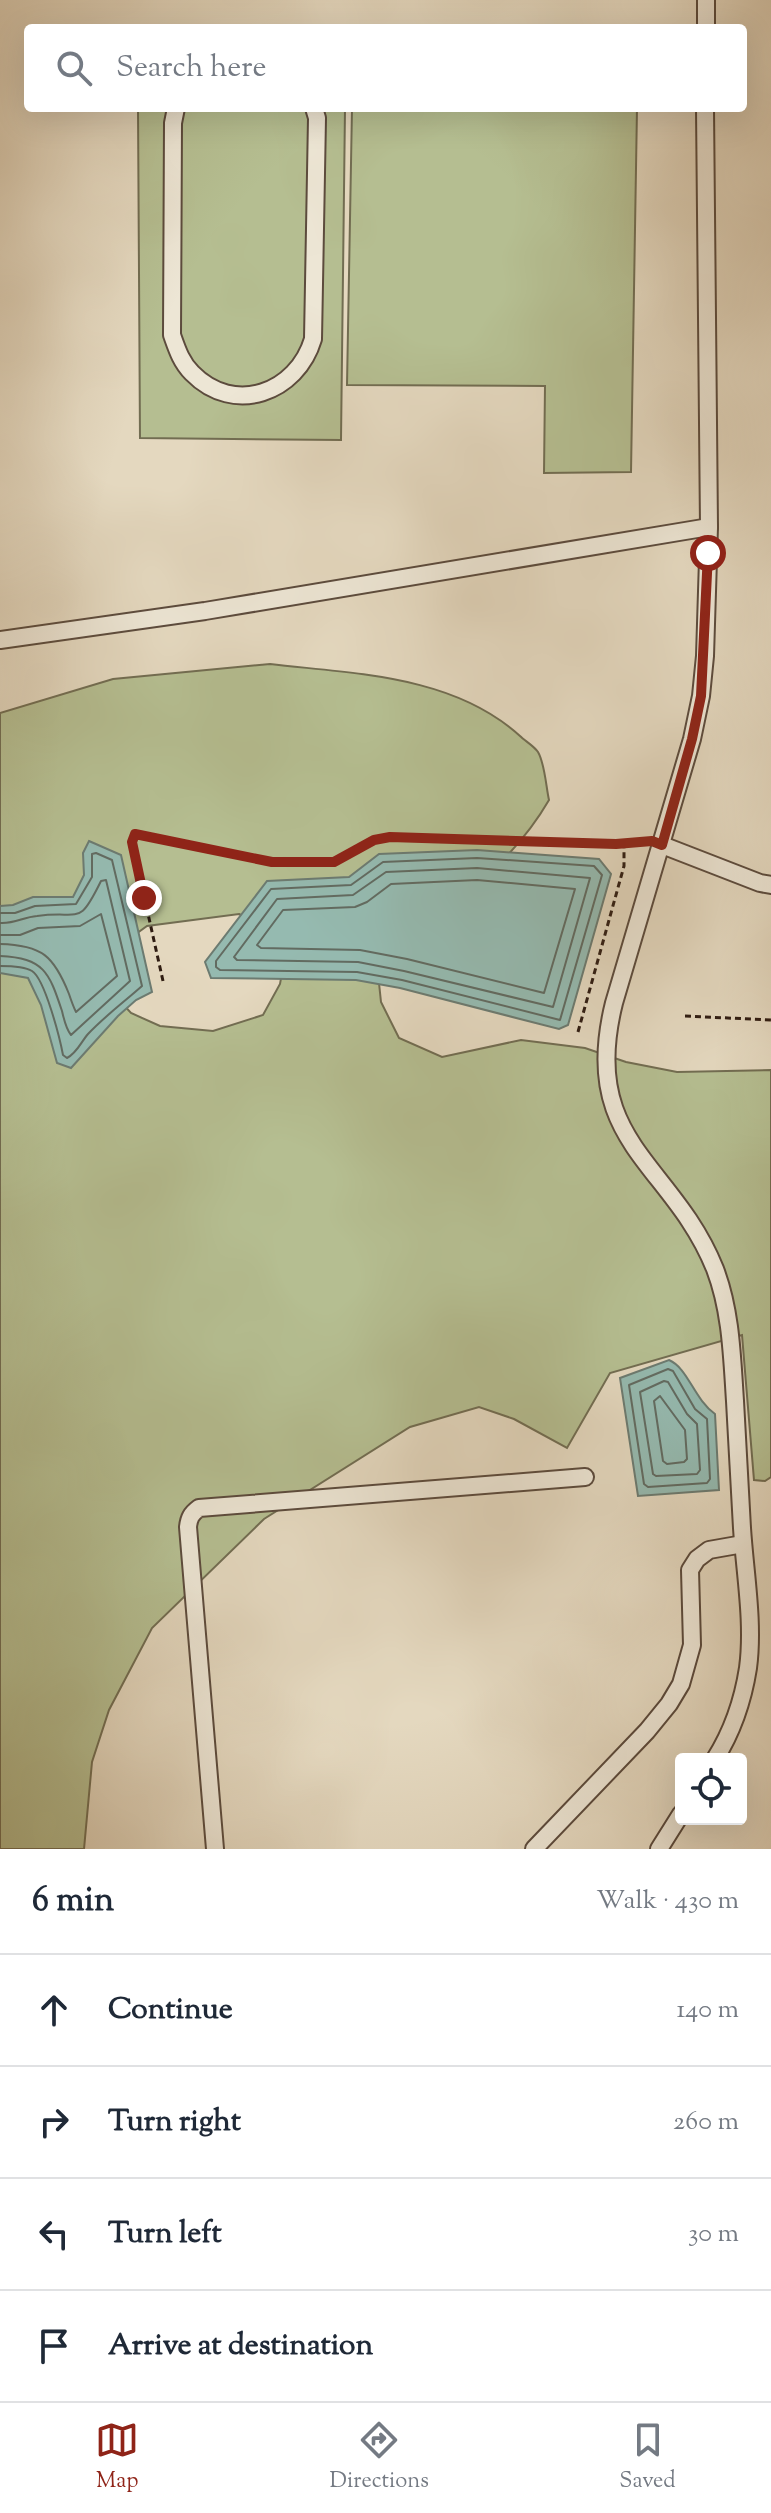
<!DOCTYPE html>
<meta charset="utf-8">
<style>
:root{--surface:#fff;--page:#f6f6f7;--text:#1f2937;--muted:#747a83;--line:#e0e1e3;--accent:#8f2418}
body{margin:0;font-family:"Sorts Mill Goudy",serif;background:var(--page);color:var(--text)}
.controls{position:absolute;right:24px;bottom:24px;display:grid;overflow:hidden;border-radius:8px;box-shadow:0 8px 32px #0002}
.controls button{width:72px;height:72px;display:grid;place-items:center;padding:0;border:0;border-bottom:2px solid var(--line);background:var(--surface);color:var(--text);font:40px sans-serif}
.stop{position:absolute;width:24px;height:24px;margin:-18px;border:6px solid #8f2418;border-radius:50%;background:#fff}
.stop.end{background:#8f2418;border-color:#fff;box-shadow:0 2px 8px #0008}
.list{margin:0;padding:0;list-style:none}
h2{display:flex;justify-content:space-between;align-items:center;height:104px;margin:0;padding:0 32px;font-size:34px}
h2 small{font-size:26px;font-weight:400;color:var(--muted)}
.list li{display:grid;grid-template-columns:52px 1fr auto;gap:24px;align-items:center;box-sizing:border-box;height:112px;padding:0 32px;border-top:2px solid var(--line)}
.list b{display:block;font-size:30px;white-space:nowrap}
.list em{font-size:26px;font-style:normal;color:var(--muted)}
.icon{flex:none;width:44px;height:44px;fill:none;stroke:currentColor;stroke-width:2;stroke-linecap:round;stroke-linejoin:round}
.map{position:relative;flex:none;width:771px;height:1849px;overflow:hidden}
.search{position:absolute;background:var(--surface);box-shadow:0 8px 32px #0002;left:24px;right:24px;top:24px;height:88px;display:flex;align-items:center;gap:20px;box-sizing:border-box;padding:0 28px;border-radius:8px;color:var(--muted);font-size:30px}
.sheet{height:552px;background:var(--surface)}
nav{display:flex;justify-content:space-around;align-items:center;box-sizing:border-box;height:112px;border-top:2px solid var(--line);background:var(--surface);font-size:22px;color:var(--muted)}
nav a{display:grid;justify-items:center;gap:4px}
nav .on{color:var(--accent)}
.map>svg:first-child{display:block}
</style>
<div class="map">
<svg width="771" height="1849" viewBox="0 0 771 1849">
<rect width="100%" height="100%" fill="#e4d8bf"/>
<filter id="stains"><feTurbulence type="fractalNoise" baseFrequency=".0025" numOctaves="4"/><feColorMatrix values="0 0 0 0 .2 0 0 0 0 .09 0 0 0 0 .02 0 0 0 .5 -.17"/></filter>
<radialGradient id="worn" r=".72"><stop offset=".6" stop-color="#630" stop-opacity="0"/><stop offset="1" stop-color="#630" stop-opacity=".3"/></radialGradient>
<g fill="#b5be91" stroke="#726d52" stroke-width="2" fill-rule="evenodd">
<path d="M 138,108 L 345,108 L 341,440 L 140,438 Z"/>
<path d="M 352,108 L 637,108 L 631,472 L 544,473 L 545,386 L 347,385 Z"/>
<path d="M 270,664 C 355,674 453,675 520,736 C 525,741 534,746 538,752 C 545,764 546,787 549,800 C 508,871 440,914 377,964 L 381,1002 L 399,1038 L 442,1057 L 521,1040 L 585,1048 L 626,1062 L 677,1072 L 771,1070 L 771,1477 L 765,1481 L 754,1480 L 742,1335 L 610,1373 L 567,1448 L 514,1419 L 479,1407 L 410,1427 L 264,1519 L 152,1628 L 109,1710 L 92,1762 L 84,1849 L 0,1849 L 0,713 L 113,679 ZM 239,914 L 258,924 L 284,962 L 280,984 L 263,1015 L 213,1031 L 160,1026 L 131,1013 L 119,1000 L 125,942 L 147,926 Z"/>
</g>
<g fill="#95bab0" stroke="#6c7b71" stroke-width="2">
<path d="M 89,841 L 121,855 L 152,992 L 136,1000 L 118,1016 L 71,1068 L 57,1063 L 41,1005 L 28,978 L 0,973 L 0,906 L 13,905 L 33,897 L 73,897 L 84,875 L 83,853 Z"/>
<path d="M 477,850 L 599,859 L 611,874 L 568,1025 L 559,1029 L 400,988 L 356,980 L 211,978 L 205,962 L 267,881 L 349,877 L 379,854 Z"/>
<path d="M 669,1360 C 688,1368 694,1399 715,1414 L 719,1490 L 638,1496 L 620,1378 Z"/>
</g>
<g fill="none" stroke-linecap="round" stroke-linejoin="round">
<g stroke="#626b61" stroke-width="2">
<path d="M 477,858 L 594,866 L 602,875 L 560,1020 L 402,980 L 357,972 L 220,970 L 216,967 L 216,961 L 271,889 L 351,885 L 383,862 Z"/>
<path d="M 477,868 L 590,878 L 553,1007 L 404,971 L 358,962 L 237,960 L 234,957 L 277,899 L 353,895 L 386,872 Z"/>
<path d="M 477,880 L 575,889 L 544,993 L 407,959 L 360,950 L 261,948 L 257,945 L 283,910 L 355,907 L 367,902 L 391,884 Z"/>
<path d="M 0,913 L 15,913 L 35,906 L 76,904 L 92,877 L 92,854 L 96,853 L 112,860 L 142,986 C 124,1002 105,1016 88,1034 C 81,1042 77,1053 67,1058 L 63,1055 C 60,1039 45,979 32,971 C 24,966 9,966 0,966"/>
<path d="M 0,923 C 15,924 23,917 37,916 C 81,910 78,928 101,881 L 106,880 L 130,981 L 71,1035 C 66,1029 64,1020 62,1011 C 49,972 44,958 0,956"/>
<path d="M 0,935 L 20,935 L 38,928 L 80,926 L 101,914 L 117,976 L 76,1012 C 73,1006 71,1000 69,994 C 54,956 42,945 0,944"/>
<path d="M 668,1369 L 673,1371 L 695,1409 L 707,1419 L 710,1479 L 707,1483 L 648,1487 L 644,1484 L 629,1385 Z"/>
<path d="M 664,1381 L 668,1382 L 687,1414 L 697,1424 L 700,1470 L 697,1474 L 656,1476 L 653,1474 L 640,1392 Z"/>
<path d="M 660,1396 L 685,1430 L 687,1459 L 684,1462 L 667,1464 L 663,1461 L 654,1401 Z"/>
</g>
<defs>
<g id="minor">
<path d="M 706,28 L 706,0"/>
<path d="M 176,108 L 173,123 L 172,335 C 177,349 181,362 192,373 C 234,416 297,393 313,339 L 317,118 L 314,108"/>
<path d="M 705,108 L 709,527 L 705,656 L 701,696 L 692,739 L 614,1003 C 579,1143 672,1162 715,1269 C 731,1311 732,1356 735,1401 C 737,1443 740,1486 742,1528 C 745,1574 754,1623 748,1668 C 743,1700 732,1732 715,1759"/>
<path d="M 0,640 L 205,611 L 709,527"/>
<path d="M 662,845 L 760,883 L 771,885"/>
<path d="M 215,1849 L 188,1527 C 189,1518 191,1514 199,1508 L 585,1477"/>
<path d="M 534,1849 L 647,1731 L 669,1704 L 681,1684 L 692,1645 L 690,1570 L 697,1559 L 709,1550 L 743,1544"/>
<path d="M 659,1849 L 681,1814"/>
</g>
</defs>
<use href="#minor" stroke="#5c4b3d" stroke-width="20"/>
<g stroke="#2f1c12" stroke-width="3" stroke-dasharray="6 4" stroke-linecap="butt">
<path d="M 163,981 L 132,842 L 135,834 L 272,862 L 334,862 L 374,840 L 390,837 L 616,844 L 647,842"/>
<path d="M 685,1016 L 771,1020"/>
<path d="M 578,1032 L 624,866 L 624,843"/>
</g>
<use href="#minor" stroke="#ede6d5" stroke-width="16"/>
</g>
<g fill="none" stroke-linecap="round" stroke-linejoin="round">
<path stroke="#8f2418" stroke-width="10" d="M 144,898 L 132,842 L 135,834 L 272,862 L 334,862 L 374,840 L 390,837 L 616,844 L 652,841 L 662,845 L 692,739 L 701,696 L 708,553"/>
</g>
<rect width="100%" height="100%" filter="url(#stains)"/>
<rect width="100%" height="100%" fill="url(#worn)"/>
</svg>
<div class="controls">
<button><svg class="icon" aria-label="locate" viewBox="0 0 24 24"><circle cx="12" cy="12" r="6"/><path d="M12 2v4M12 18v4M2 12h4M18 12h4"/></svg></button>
</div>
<div class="stop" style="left:708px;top:553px"></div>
<div class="stop end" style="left:144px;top:898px"></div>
<div class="search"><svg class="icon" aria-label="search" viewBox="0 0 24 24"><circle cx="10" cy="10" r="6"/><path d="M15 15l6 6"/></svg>Search here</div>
</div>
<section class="sheet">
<h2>6 min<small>Walk · 430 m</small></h2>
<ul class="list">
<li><svg class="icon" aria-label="ahead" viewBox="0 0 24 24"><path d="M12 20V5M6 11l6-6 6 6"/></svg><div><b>Continue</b></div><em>140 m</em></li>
<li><svg class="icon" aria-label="right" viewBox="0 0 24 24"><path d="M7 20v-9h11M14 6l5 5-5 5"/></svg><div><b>Turn right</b></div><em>260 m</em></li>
<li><svg class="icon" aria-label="left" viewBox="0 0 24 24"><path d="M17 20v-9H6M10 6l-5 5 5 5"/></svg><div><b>Turn left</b></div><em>30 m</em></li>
<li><svg class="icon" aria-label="arrive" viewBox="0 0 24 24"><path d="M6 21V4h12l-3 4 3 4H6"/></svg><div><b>Arrive at destination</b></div></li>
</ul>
</section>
<nav>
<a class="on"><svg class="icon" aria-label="map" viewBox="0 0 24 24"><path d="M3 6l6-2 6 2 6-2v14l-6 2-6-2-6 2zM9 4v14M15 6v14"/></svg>Map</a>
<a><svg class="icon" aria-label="directions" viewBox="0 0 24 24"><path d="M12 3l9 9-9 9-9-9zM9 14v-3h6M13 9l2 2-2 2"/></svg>Directions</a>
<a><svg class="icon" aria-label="saved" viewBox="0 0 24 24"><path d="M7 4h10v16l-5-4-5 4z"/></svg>Saved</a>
</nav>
